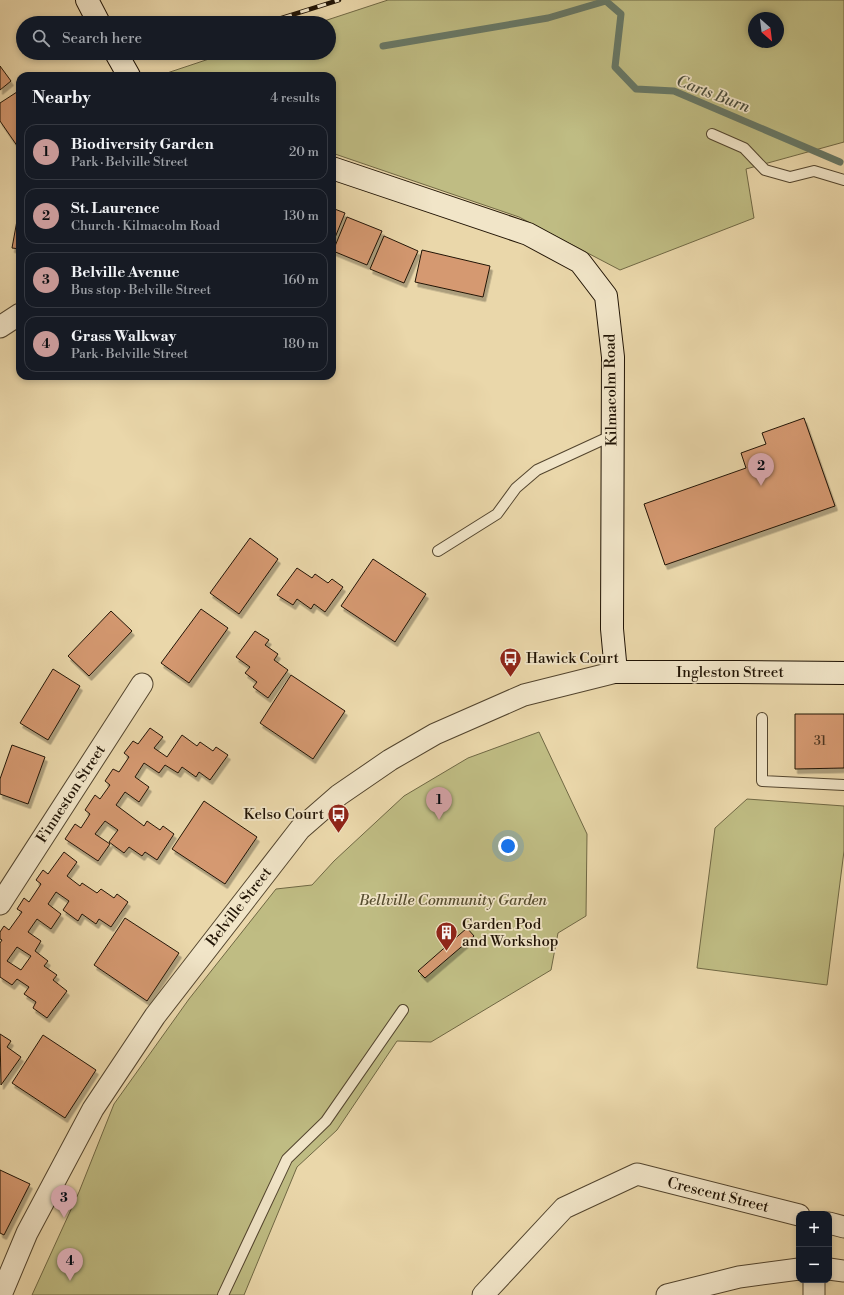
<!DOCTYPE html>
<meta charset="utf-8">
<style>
:root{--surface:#171b24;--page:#242831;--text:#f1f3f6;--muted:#9ea1a6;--line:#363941;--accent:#c59692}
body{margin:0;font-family:"Libre Bodoni",serif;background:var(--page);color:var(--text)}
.controls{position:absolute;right:12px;bottom:12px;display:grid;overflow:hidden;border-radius:8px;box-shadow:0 2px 6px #0003}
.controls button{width:36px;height:36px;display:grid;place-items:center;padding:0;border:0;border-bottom:1px solid var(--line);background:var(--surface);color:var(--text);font:20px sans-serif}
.compass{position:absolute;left:748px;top:12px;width:36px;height:36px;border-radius:50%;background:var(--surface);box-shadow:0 2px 6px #0003;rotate:152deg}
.you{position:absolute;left:508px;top:846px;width:14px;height:14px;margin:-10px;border:3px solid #fff;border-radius:50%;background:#1a73e8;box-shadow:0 0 0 6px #1a73e833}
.badge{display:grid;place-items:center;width:26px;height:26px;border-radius:50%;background:var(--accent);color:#111;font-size:13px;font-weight:700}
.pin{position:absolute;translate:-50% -33px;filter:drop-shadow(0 1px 2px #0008)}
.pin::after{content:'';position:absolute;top:21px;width:14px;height:12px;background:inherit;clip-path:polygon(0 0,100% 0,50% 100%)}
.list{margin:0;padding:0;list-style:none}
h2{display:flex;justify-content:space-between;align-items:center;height:52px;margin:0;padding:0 16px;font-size:17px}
h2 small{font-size:13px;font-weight:400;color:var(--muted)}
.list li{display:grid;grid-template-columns:26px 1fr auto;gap:12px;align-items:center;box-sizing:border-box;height:56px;margin:0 8px 8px;padding:0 8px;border:1px solid var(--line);border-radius:12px}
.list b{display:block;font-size:15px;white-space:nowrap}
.list p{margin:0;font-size:13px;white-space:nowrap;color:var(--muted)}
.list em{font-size:13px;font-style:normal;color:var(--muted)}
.icon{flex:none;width:22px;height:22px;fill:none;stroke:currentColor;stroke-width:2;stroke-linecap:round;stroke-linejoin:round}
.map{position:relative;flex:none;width:844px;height:1295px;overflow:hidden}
.search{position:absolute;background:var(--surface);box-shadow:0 2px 6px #0003;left:16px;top:16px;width:320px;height:44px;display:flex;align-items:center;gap:10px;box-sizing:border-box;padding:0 14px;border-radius:22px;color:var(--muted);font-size:15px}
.panel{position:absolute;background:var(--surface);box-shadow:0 2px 6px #0003;left:16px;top:72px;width:320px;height:308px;border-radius:12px}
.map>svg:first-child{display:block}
</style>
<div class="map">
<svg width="844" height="1295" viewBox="0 0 844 1295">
<defs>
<filter id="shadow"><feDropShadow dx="2.5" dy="4.5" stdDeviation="0" flood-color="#0004"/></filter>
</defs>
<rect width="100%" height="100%" fill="#ead7aa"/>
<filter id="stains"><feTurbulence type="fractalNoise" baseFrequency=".005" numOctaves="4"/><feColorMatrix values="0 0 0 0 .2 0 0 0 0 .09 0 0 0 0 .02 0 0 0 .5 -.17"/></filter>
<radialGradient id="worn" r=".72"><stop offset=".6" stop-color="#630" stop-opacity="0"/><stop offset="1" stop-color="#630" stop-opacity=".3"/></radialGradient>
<g fill="#bfbc83" stroke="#706844" fill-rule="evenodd">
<path d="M 388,0 L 844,0 L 844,142 L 746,169 L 754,218 L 620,270 L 519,217 L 332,153 L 332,76 L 158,76 L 227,53 L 329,53 L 329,23 L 318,23 ZM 754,18 L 778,18 L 778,42 L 754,42 Z"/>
<path d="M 539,732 L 587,834 L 586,916 L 558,933 L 551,970 L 431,1042 L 397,1041 L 337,1130 L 297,1167 L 244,1295 L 32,1295 L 79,1192 L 114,1104 L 189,999 L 276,889 L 312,885 L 334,861 L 404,796 L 468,758 Z"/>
<path d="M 747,799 L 844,806 L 844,851 L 827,985 L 697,968 L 715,828 Z"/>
</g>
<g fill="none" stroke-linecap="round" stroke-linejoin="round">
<path stroke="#687866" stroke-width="7" d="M 383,46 L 548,18 L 606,1 L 621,14 L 615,67 L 636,89 L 674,91 L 840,162"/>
</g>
<g fill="#d59971" stroke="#211405" fill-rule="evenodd" filter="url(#shadow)">
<path d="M 0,66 L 11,81 L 0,90 Z"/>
<path d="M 20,90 L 20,150 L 0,121 L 0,103 Z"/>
<path d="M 20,204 L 20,249 L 12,248 Z"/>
<path d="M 332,208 L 345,213 L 332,245 Z"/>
<path d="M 347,217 L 382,231 L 367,265 L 333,251 Z"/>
<path d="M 384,236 L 418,251 L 404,283 L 370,269 Z"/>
<path d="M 422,250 L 490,266 L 483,297 L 415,282 Z"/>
<path d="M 804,418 L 835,506 L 665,565 L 644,504 L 746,468 L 741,453 L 766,444 L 762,433 Z"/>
<path d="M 250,538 L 278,559 L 239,614 L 210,593 Z"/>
<path d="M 373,559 L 426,594 L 395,642 L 341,606 Z"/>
<path d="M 297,568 L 312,578 L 315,574 L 328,583 L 332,579 L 343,587 L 325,612 L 314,604 L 311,609 L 297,599 L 293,605 L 277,595 Z"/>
<path d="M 201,609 L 228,628 L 189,683 L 161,663 Z"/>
<path d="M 111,611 L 132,631 L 89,676 L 68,656 Z"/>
<path d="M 255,631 L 269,640 L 265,645 L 278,654 L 274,660 L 288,670 L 268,698 L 253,687 L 257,682 L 245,673 L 250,667 L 236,657 Z"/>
<path d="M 53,669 L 80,686 L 48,740 L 20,723 Z"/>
<path d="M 291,675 L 345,711 L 313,759 L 260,723 Z"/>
<path d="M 795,714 L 844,714 L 844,768 L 795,769 Z"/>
<path d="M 150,728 L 163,737 L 154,748 L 167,757 L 182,735 L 197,746 L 200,742 L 213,751 L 216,747 L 228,755 L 210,780 L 199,772 L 196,777 L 182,767 L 178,773 L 165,765 L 159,773 L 144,763 L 135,777 L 149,787 L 139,802 L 125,792 L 116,805 L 144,826 L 147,821 L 160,830 L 163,826 L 174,834 L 157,860 L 145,852 L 142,856 L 129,847 L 124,853 L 109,842 L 118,830 L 105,821 L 95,834 L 110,844 L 98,861 L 65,839 L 75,824 L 81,828 L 90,814 L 85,810 L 95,795 L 100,799 L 110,785 L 105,781 L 113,769 L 119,772 L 129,757 L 124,753 L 133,741 L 138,744 Z"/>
<path d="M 12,745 L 45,757 L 28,804 L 0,794 L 0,779 Z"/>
<path d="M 204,801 L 257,837 L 225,884 L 172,849 Z"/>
<path d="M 64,852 L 77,862 L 67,876 L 80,886 L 82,883 L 97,893 L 101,889 L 114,898 L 117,894 L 128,902 L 111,927 L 99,919 L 96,924 L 82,914 L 78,921 L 63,910 L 69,901 L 56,892 L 48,904 L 61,914 L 51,929 L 37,919 L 28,932 L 41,941 L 35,951 L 48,961 L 44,966 L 57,975 L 53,980 L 67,991 L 47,1018 L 33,1008 L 36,1002 L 24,994 L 29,987 L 17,979 L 12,985 L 0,977 L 0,943 L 2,940 L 0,939 L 0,932 L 4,926 L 9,930 L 22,912 L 17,909 L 24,898 L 29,902 L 41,884 L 36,880 L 43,870 L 48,874 ZM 17,947 L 31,956 L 21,970 L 7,961 Z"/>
<path d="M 125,918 L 179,953 L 147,1001 L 94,965 Z"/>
<path d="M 467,928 L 474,936 L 425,978 L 418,971 Z"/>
<path d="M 0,1034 L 11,1041 L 7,1047 L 21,1057 L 1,1085 Z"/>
<path d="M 43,1035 L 96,1070 L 65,1118 L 12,1083 Z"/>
<path d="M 0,1170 L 30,1184 L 4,1235 L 0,1233 Z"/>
</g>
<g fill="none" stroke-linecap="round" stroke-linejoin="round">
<defs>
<g id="service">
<path d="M 712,134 L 744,148 L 765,170 L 790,177 L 814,171 L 844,180"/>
<path d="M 438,551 L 497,514 L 516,488 L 537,470 L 613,435"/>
<path d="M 762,718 L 762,781 L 844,785"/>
<path d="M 223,1295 L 287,1159 L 326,1121 L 403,1010"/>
</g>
<g id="minor">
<path d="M 0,327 L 20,314"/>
<path d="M 0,904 L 142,684"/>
<path d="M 829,1223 L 844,1227"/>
<path d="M 829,1269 L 844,1271"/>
<path d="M 814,1280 L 814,1295"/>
<path d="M 1,1295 L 27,1233 L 93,1109 L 155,1016 L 300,829 L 339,795 L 390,760 L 435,734 L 524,695 L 616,672"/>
<path d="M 483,1295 L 564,1208 L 637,1174 L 799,1215"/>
<path d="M 667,1295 L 739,1277 L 799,1269"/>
</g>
<g id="secondary">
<path d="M 87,0 L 99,23"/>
<path d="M 116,53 L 129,76"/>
<path d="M 332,168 L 528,234 L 580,262 L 606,296 L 613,357 L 612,629 L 616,672 L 737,672 L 844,673"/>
</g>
</defs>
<use href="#service" stroke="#53452e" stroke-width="12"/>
<use href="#minor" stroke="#53452e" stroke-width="23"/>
<use href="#secondary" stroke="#211405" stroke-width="24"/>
<use href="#service" stroke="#f1e5c8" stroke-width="10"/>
<use href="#minor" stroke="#f1e5c8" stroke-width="21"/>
<use href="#secondary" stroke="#f1e5c8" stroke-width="22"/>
<defs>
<g id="rail">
<path d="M 266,23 L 339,0"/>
<path d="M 158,57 L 171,53"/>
</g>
</defs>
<use href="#rail" stroke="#211405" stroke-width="4.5"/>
<use href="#rail" stroke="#f1e5c8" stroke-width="3" stroke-dasharray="9" stroke-linecap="butt"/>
</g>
<defs>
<symbol id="bus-pin" viewBox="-11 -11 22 30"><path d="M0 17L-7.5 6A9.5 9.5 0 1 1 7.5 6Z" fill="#8f2418" stroke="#f1e5c8"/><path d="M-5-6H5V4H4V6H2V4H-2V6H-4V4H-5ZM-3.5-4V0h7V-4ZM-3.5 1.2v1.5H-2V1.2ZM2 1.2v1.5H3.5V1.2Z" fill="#fff"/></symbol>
<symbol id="building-pin" viewBox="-11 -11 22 30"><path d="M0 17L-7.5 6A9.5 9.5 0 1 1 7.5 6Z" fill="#8f2418" stroke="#f1e5c8"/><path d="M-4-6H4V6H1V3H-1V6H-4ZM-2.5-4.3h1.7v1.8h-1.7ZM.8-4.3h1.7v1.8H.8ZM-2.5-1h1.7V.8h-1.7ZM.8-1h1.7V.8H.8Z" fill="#fff"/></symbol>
</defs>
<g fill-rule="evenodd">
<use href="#bus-pin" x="498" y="646" width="25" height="34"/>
<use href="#bus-pin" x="326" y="802" width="25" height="34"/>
<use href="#building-pin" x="434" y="920" width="25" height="34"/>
</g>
<g text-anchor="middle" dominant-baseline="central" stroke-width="3.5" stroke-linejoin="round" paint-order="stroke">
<g font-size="13" fill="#4e3520">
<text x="820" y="741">31</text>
</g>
<g font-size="15" fill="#211405" stroke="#f1e5c8">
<text transform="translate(611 390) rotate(-91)">Kilmacolm Road</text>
<text x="730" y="672">Ingleston Street</text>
<text transform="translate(71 794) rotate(-57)">Finneston Street</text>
<text transform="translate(239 907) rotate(-52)">Belville Street</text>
<text transform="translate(718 1195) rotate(14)">Crescent Street</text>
</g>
<g font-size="15" fill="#211405" stroke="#f1e5c8" text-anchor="start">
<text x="526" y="658">Hawick Court</text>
<text x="324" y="814" text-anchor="end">Kelso Court</text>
<text x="462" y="924">Garden Pod<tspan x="462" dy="17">and Workshop</tspan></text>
</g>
<g font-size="15" font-style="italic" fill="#584f31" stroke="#f1e5c8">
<text x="453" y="900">Bellville Community Garden</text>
</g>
<g font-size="16" font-style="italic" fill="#4b4e3d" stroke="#f1e5c8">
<text transform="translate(713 94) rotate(21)">Carts Burn</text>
</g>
</g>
<rect width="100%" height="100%" filter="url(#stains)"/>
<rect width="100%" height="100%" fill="url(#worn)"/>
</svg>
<div class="controls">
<button>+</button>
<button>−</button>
</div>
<svg class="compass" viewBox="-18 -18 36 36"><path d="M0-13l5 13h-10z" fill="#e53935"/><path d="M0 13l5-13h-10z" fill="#9ea1a6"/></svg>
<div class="you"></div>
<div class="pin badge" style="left:439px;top:820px">1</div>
<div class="pin badge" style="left:761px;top:486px">2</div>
<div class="pin badge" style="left:64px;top:1218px">3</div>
<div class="pin badge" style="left:70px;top:1281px">4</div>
<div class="search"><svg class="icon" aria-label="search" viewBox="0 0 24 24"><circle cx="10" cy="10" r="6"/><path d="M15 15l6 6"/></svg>Search here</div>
<section class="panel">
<h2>Nearby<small>4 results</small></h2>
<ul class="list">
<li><span class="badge">1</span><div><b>Biodiversity Garden</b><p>Park · Belville Street</p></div><em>20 m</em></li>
<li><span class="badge">2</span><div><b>St. Laurence</b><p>Church · Kilmacolm Road</p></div><em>130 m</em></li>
<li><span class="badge">3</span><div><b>Belville Avenue</b><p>Bus stop · Belville Street</p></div><em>160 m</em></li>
<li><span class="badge">4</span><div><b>Grass Walkway</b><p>Park · Belville Street</p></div><em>180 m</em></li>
</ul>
</section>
</div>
